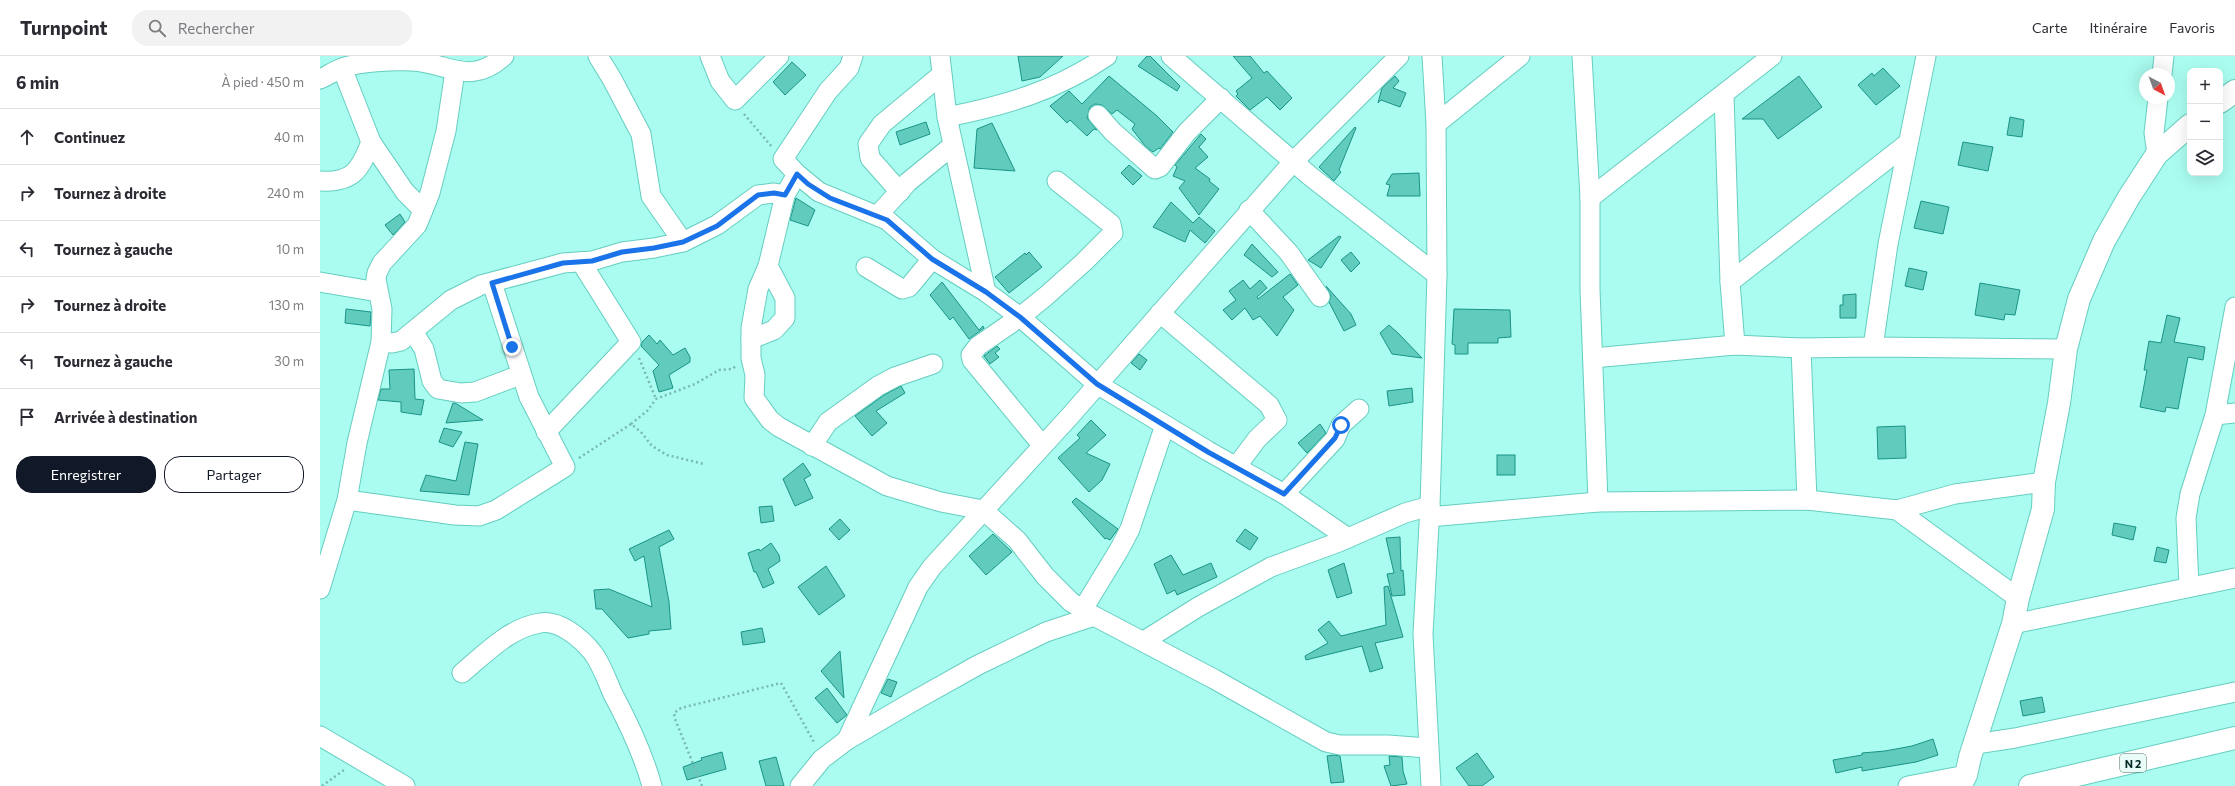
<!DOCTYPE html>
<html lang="fr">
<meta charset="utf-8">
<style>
:root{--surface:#fff;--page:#f2f2f3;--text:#2b2b33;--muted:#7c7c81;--line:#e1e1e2;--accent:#111827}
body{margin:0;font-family:Commissioner,sans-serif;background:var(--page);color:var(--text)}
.controls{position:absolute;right:12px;top:12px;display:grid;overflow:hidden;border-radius:8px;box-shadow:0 4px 16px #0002}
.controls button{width:36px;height:36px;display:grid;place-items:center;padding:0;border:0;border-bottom:1px solid var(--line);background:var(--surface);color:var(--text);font:20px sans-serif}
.compass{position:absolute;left:1819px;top:12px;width:36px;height:36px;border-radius:50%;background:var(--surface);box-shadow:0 4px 16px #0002;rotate:139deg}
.stop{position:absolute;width:12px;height:12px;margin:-9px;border:3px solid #1a73e8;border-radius:50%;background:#fff}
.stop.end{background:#1a73e8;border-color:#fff;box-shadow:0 1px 4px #0008}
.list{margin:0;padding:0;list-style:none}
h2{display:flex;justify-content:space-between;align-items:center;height:52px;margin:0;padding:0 16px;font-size:17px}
h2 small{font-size:13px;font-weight:400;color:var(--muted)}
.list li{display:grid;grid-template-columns:26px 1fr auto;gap:12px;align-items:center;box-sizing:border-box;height:56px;padding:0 16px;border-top:1px solid var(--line)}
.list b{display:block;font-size:15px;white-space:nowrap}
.list em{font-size:13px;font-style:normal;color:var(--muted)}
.actions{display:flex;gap:8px;padding:12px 16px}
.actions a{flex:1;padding:9px 0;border:1px solid var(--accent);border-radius:16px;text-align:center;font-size:14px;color:var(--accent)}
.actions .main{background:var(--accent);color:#fff}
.icon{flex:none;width:22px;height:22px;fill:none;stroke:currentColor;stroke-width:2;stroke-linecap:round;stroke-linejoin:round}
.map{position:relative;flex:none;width:1915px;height:730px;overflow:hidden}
header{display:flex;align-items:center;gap:24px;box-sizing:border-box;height:56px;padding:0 20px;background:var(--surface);border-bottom:1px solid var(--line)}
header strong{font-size:19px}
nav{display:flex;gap:22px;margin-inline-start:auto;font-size:14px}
.search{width:280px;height:36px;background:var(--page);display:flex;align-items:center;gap:10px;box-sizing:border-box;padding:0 14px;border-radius:16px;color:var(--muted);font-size:15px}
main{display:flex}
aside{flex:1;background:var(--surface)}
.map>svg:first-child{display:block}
</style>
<header>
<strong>Turnpoint</strong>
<div class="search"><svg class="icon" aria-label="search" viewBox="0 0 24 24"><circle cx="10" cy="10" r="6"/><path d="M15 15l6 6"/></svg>Rechercher</div>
<nav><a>Carte</a><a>Itinéraire</a><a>Favoris</a></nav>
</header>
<main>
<aside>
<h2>6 min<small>À pied · 450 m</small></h2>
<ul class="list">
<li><svg class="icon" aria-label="ahead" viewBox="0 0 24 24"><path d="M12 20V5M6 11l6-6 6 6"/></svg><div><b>Continuez</b></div><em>40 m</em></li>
<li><svg class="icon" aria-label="right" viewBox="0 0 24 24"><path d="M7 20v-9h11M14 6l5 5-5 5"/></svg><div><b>Tournez à droite</b></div><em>240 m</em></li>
<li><svg class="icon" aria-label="left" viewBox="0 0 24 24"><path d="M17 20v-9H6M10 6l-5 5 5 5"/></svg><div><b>Tournez à gauche</b></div><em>10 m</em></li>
<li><svg class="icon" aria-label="right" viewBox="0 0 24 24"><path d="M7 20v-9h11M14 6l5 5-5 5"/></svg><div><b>Tournez à droite</b></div><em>130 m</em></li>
<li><svg class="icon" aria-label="left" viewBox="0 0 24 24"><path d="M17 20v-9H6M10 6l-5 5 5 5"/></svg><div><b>Tournez à gauche</b></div><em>30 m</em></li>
<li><svg class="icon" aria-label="arrive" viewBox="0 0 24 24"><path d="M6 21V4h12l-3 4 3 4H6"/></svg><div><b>Arrivée à destination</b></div></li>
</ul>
<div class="actions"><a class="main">Enregistrer</a><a>Partager</a></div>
</aside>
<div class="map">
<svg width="1915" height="730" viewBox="0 0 1915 730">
<rect width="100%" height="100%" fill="#abfcf0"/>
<g fill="#61cbbd" stroke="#1a9387">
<path d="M 698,0 L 743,0 L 720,21 L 702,25 Z"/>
<path d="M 827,0 L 830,0 L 860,30 L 857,35 L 818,10 Z"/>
<path d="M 913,0 L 930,0 L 944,17 L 947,15 L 972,42 L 960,54 L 947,41 L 930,54 L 916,40 L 918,38 L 916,35 L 932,22 Z"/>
<path d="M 472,6 L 486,19 L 465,39 L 453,26 Z"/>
<path d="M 1563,12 L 1580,30 L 1556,49 L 1538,29 L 1552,17 L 1554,20 Z"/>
<path d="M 789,20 L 837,60 L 853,76 L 840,93 L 839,92 L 833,96 L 826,91 L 812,73 L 815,68 L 797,54 L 792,58 L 782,49 L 775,48 L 770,51 L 767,62 L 777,74 L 774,73 L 767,80 L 750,64 L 747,67 L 730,50 L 749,35 L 762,48 Z"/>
<path d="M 1075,20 L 1079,25 L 1073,32 L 1086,37 L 1080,51 L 1061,44 L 1058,47 L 1062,32 Z"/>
<path d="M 1479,20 L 1502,51 L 1458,83 L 1443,63 L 1422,63 Z"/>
<path d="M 1690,61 L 1704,64 L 1702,81 L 1687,79 Z"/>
<path d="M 606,66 L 610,78 L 580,89 L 576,76 Z"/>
<path d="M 672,67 L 695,115 L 654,112 L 657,73 Z"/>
<path d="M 1035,71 L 1036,72 L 1019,114 L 1021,116 L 1014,125 L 999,111 Z"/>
<path d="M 881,78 L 886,83 L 879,91 L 888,101 L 875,112 L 890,123 L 889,125 L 899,133 L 879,159 L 859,132 L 865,125 L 853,120 L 857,111 L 855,109 Z"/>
<path d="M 1643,86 L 1673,91 L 1668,115 L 1638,109 Z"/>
<path d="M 809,109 L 822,120 L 813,129 L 801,117 Z"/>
<path d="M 1099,117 L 1100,140 L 1067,140 L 1070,129 L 1066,128 L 1072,118 Z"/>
<path d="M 476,142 L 495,154 L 488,170 L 470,164 Z"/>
<path d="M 1601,145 L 1629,151 L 1623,178 L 1594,172 Z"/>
<path d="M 851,146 L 873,167 L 879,161 L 895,175 L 885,187 L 870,174 L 865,186 L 833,171 Z"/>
<path d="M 80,158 L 85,166 L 73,179 L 65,169 Z"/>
<path d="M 1019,180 L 1021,181 L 1001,212 L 988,204 Z"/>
<path d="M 932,188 L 958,216 L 952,221 L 924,199 Z"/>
<path d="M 709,196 L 722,211 L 689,237 L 675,221 L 705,197 L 706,199 Z"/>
<path d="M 1031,196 L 1040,207 L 1031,216 L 1021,204 Z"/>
<path d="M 1589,212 L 1607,216 L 1603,234 L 1585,230 Z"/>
<path d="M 970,218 L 978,229 L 963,241 L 974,254 L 957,280 L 940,260 L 933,264 L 925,252 L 912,264 L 903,254 L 916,244 L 909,235 L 923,224 L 930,233 L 940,224 L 947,232 L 937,241 L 938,243 Z"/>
<path d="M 622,226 L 659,274 L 663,270 L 664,272 L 649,283 L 633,261 L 630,264 L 610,239 Z"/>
<path d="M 1660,227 L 1700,234 L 1695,259 L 1685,258 L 1684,264 L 1655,259 Z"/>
<path d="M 1006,230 L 1031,258 L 1036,269 L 1024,275 L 1009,246 L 1011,240 Z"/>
<path d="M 1536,238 L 1536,262 L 1520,262 L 1520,249 L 1523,249 L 1523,239 Z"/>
<path d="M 26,253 L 51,256 L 50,270 L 25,267 Z"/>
<path d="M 1134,253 L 1190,254 L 1191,281 L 1178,282 L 1178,287 L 1148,287 L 1148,298 L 1135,298 L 1135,289 L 1132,288 Z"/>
<path d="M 1847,259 L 1860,262 L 1854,286 L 1885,291 L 1883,304 L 1868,301 L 1858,353 L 1846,351 L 1845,356 L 1820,351 L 1827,314 L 1824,314 L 1829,285 L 1841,287 Z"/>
<path d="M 1069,269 L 1079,278 L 1102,302 L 1072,298 L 1060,277 Z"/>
<path d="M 329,279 L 337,288 L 340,284 L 353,299 L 365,292 L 370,301 L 370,306 L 349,319 L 353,332 L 339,336 L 333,315 L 339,309 L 321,290 L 322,286 Z"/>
<path d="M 677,290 L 680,293 L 675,297 L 679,301 L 670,308 L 664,300 Z"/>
<path d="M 819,298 L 827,304 L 820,314 L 811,307 Z"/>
<path d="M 94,313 L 95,343 L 104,344 L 101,359 L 81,356 L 81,346 L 58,344 L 61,333 L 70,333 L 69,314 Z"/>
<path d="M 581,330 L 585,337 L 556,355 L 567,367 L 552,380 L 535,360 L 564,339 Z"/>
<path d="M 1092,332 L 1093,346 L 1069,350 L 1067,335 Z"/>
<path d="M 133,347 L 135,347 L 163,364 L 126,367 Z"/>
<path d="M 771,364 L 786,379 L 766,397 L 790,408 L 782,424 L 769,436 L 738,402 L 760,382 L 757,379 Z"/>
<path d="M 1000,368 L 1006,377 L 987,397 L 978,387 Z"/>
<path d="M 1585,370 L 1586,402 L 1558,403 L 1557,371 Z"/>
<path d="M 124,372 L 142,376 L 133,391 L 119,386 Z"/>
<path d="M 145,386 L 158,388 L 149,439 L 100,435 L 106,419 L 136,425 Z"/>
<rect x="1177" y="399" width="18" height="20"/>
<path d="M 483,407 L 491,419 L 484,423 L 493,442 L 475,450 L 463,423 Z"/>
<path d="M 756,442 L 798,473 L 790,484 L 786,482 L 785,483 L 752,446 Z"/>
<path d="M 452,450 L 454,465 L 441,467 L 439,451 Z"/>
<path d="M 520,463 L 530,474 L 519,484 L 509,473 Z"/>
<path d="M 1794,467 L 1816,471 L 1813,484 L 1792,479 Z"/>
<path d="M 925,473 L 938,482 L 930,494 L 916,485 Z"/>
<path d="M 349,474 L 354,483 L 339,491 L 349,546 L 351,573 L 329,575 L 329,578 L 308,582 L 282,553 L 276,553 L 274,534 L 289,533 L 332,551 L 324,500 L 315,505 L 309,493 Z"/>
<path d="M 673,478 L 692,496 L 666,519 L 649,500 Z"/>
<path d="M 1080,481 L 1081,515 L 1083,514 L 1085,539 L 1072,540 L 1067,518 L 1074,517 L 1066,482 Z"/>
<path d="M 451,487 L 459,499 L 460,505 L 448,513 L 454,527 L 443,532 L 436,516 L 434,516 L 428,497 L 439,493 L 440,495 Z"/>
<path d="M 1837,491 L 1849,494 L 1846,507 L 1834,505 Z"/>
<path d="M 851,499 L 863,519 L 891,507 L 897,521 L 857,539 L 855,534 L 847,538 L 834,508 Z"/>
<path d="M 1024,507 L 1032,537 L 1017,542 L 1008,514 Z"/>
<path d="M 506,510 L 525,540 L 499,559 L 478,531 Z"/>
<path d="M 1068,530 L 1083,581 L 1055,587 L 1063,612 L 1050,616 L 1042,590 L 986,604 L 985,600 L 1008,587 L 998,574 L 1009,565 L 1021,580 L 1066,569 L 1064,531 Z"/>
<path d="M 442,572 L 445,586 L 423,589 L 421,576 Z"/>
<path d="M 520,595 L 524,642 L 501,615 Z"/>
<path d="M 568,623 L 577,626 L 571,641 L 561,637 Z"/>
<path d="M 507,632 L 527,659 L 517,667 L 495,642 Z"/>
<path d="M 1722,641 L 1725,656 L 1703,660 L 1700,645 Z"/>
<path d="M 1613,683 L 1618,699 L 1596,706 L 1542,715 L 1542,711 L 1516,717 L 1513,704 L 1542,699 L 1542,697 L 1565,695 L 1592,690 Z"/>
<path d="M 402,696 L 406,713 L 367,724 L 363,711 L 382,704 L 381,702 Z"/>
<path d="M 1157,697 L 1174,721 L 1162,730 L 1149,730 L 1136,712 Z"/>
<path d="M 1014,699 L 1020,700 L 1024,726 L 1011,727 L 1007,700 Z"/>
<path d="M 1069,700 L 1082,701 L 1083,715 L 1087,728 L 1071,730 L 1064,710 L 1070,709 Z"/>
<path d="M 456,701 L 464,730 L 446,730 L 439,705 Z"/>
</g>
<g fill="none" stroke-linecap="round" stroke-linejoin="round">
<defs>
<g id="street">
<path d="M 278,0 L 292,23 L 321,78 L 331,140 L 363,186"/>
<path d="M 390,0 L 400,25 L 415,44 L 459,0"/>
<path d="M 533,0 L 529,12 L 508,35 L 463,103 L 477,118 L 499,136 L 567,164 L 612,203 L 666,236 L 700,261 L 777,328 L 888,395 L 964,438 L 1028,482"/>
<path d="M 620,0 L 627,61 L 666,236"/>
<path d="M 851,0 L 990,120 L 1117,219"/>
<path d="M 1262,0 L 1270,142 L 1270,233 L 1278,446 L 1487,444 L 1577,454 L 1698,542"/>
<path d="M 22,12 L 51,86"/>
<path d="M 1842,18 L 1844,0"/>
<path d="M 0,23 C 7,20 14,15 22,12 C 39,6 73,4 92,5 C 130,7 149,31 184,0"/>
<path d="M 1404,39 L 1410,226 L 1588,87"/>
<path d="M 778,59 L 793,76 L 835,113 L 840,111 L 867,76 L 901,42"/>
<path d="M 627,61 C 686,49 736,35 787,0"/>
<path d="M 1116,68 L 1200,0"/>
<path d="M 1837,98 L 1834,77 L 1838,42"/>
<path d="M 477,118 L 465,139 L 448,210 L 438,233 L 431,272 L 431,302 L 435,319 L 434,342 L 450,364 L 459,371 L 567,430 L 621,446 L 663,454 L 697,484 L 725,520 L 751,546 L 774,560"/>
<path d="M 0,125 C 33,127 40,114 51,86 L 85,136 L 103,154"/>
<path d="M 580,136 L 550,102 L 548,88 L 562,68 L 621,19"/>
<path d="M 1270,142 L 1452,0"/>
<path d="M 929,154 L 969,197 L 1000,241"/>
<path d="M 558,159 L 588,126 L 632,90"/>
<path d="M 546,211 L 582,233 L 589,231 L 612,203"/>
<path d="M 0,226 L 58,236"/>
<path d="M 1410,226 L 1415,289"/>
<path d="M 840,257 L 949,349 L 957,364 L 937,383 L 916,411"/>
<path d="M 94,277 L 104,293 L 112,325 L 118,333 L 141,337 L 155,336 L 200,319"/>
<path d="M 431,283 L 454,274 L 465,262 L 465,242 L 448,210"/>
<path d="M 61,286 L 72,287 L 81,285 L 131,244 L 161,229 L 243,207 L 272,205 L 302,196 L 334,192 L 363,186 L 397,169 L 438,139 L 454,137 L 465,139"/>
<path d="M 1553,291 L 1568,188 L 1606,0"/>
<path d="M 1481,292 L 1487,444"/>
<path d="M 1273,302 L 1415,289 L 1481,292 L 1553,291 L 1746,293"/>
<path d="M 1895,359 L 1915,357"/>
<path d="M 226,376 L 311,286 L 261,206"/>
<path d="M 722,389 L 652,304 L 651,299 L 658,290 L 700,261 L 726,240 L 764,206 L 793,177 L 791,168 L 737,125"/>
<path d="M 492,390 L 508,366 L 558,330 L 575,321 L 613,308"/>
<path d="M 964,438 L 1015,383 L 1021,369 L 1039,353"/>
<path d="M 27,444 L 135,459 L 159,460 L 176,454 L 245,411 L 209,341 L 172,227"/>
<path d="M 1577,454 L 1635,438 L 1724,426"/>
<path d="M 1109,461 L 1278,446"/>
<path d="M 1869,530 L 1866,462 L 1870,438 L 1895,359 L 1915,251"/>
<path d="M 0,533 L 27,444 L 37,387 L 61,286 L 62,253 L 56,223 L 57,217 L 62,207 L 97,169 L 110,137 L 126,75 L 135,15"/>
<path d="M 763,553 L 799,494 L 810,473 L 845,369"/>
<path d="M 1693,568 L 1915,522"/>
<path d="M 824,585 L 878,551 L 951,511 L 1019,486 L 1085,457 L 1110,450"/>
<path d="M 142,617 C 165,598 189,572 220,567 C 239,563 262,583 273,597 C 282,609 287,625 293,638 C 309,668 323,697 332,730"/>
<path d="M 0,680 L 85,730"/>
<path d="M 527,684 L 598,531 L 612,511 L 750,360 L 973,106 L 1079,0"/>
<path d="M 1656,688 L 1695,682 L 1915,636"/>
<path d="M 480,730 L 502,703 L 527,684 L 592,646 L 658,609 L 726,576 L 774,560 L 894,623 L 1006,686 L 1020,689 L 1068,689 L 1108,692"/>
<path d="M 1111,730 L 1103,578 L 1110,450 L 1117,219 L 1116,68 L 1112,0"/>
<path d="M 1588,730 L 1646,719"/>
</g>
<g id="secondary">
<path d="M 1900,46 L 1915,35"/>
<path d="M 1640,730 L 1646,719 L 1650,701 L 1693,568 L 1698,542 L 1723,453 L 1724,426 L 1739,347 L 1746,293 L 1759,243 L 1784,185 L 1809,141 L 1837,98 L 1870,69"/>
</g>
<path id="primary" d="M 1710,730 L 1915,682"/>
</defs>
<use href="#street" stroke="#64cec0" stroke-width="21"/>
<use href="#secondary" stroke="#64cec0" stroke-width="24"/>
<use href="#primary" stroke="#64cec0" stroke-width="24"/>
<g stroke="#77b9b0" stroke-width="2.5" stroke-dasharray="2 3" stroke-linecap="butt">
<path d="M 424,58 L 452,91"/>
<path d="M 319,302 L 336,343"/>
<path d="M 311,368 L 327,355 L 336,343 L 375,328 L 399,314 L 412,313 L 416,310"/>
<path d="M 259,402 L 311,368 L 321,376 L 332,390 L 347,399 L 384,408"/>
<path d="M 2,730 L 24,714"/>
<path d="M 382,730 L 355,663 L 354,657 L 361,652 L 461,627 L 495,688"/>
</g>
<use href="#street" stroke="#fff" stroke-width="19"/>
<use href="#secondary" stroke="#fff" stroke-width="22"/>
<use href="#primary" stroke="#fff" stroke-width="22"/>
</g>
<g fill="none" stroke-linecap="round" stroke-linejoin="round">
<path stroke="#1a73e8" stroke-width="5" d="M 192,291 L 172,227 L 243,207 L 272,205 L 302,196 L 334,192 L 363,186 L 397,170 L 438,139 L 454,137 L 465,139 L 477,118 L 488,128 L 510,142 L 567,164 L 612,203 L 666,236 L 700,261 L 777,328 L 888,396 L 964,438 L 1015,382 L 1021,369"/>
</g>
<g text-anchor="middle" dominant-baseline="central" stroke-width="3" stroke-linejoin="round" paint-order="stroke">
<rect fill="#e9fcf8" stroke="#496864" stroke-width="1" x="1800" y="698" width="26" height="18" rx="3"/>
<g font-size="11" font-weight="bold" fill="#042824">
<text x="1813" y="707">N 2</text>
</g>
</g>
</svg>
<div class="controls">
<button>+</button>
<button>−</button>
<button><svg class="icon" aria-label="layers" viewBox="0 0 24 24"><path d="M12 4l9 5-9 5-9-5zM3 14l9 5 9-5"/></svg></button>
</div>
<svg class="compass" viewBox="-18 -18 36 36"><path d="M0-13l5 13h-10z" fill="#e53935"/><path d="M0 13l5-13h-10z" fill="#7c7c81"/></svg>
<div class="stop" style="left:1021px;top:369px"></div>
<div class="stop end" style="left:192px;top:291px"></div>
</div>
</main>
